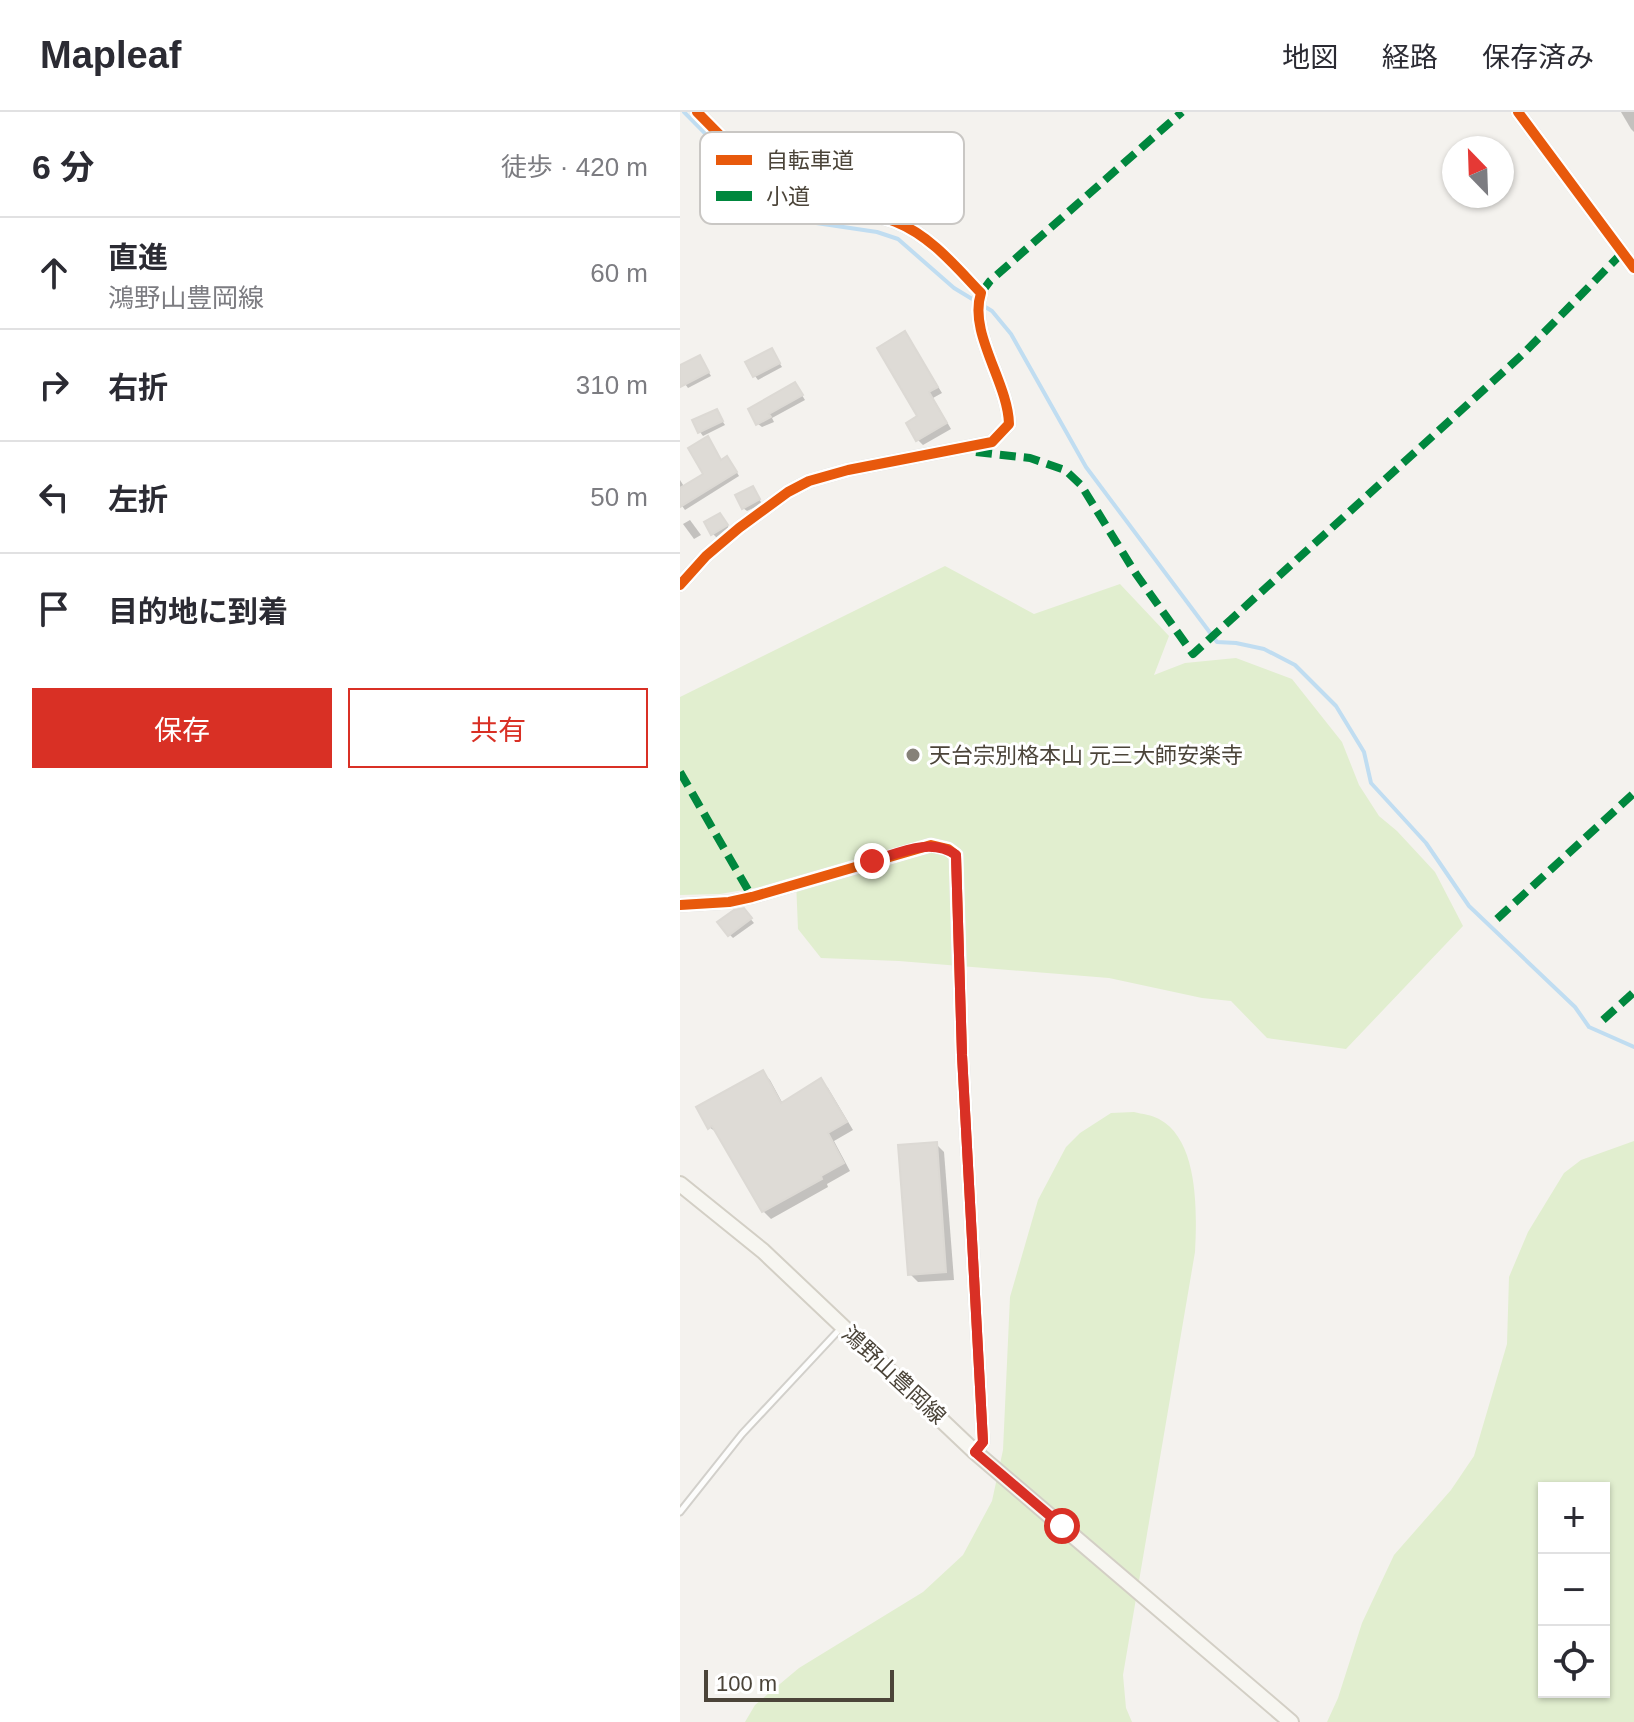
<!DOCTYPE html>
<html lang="ja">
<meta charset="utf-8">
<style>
:root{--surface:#fff;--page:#f7f7f7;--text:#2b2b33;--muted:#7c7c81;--line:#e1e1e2;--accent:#d93025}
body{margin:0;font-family:Arial,"Noto Sans JP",sans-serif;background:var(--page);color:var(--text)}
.controls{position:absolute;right:24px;bottom:24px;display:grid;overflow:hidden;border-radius:0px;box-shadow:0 2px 6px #0004}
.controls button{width:72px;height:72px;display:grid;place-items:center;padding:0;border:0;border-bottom:2px solid var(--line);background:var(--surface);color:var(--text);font:40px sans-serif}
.compass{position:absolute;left:762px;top:24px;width:72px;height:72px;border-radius:50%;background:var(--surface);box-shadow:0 2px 6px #0004;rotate:337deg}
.scale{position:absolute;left:24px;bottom:20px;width:190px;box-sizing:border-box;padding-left:8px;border:4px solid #4b4439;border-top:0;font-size:22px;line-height:28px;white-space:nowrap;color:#4b4439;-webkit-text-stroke:6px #fff;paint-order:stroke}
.stop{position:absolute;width:24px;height:24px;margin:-18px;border:6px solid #d93025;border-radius:50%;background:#fff}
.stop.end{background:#d93025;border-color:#fff;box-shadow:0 2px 8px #0008}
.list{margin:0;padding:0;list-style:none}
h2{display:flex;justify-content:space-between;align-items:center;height:104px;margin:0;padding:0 32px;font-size:34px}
h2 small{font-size:26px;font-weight:400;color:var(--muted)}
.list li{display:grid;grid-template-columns:52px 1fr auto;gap:24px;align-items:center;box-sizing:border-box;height:112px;padding:0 32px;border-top:2px solid var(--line)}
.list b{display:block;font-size:30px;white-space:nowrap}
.list p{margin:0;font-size:26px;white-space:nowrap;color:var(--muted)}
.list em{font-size:26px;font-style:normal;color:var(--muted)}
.actions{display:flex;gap:16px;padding:24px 32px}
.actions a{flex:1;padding:18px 0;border:2px solid var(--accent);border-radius:0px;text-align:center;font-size:28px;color:var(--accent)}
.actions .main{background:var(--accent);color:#fff}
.icon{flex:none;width:44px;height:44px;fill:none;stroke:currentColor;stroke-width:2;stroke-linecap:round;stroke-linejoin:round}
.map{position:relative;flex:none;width:954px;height:1610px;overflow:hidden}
header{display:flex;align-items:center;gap:48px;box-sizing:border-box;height:112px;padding:0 40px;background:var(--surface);border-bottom:2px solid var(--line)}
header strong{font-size:38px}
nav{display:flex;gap:44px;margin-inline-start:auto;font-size:28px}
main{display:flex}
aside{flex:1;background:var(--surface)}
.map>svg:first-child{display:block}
</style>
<header>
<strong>Mapleaf</strong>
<nav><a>地図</a><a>経路</a><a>保存済み</a></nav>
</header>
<main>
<aside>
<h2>6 分<small>徒歩 · 420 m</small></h2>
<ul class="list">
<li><svg class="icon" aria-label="ahead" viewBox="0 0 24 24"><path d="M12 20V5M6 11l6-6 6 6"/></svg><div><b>直進</b><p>鴻野山豊岡線</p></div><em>60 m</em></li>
<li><svg class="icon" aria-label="right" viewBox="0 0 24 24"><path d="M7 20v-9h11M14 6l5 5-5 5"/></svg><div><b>右折</b></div><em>310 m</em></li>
<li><svg class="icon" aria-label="left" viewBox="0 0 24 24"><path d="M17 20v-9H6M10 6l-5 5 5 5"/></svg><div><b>左折</b></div><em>50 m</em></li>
<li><svg class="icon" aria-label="arrive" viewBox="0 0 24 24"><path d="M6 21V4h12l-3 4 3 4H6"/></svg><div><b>目的地に到着</b></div></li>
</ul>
<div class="actions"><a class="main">保存</a><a>共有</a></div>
</aside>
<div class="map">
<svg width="954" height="1610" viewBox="0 0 954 1610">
<rect width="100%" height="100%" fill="#f4f2ee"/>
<g fill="#e1eecf" fill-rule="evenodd">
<path d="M 265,454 L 354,502 L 440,472 L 489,524 L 474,563 L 505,551 L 556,546 L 612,567 L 662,630 L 679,673 L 699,704 L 717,719 L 755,760 L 783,814 L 666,937 L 587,926 L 551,889 L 522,886 L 429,866 L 219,849 L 141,846 L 118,817 L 116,769 L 40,782 L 0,783 L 0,585 Z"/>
<path d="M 454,1000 C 462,1002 472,1003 479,1007 C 519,1028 517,1101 515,1140 L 443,1563 L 446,1596 L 452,1610 L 65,1610 L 75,1593 L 119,1556 L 243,1480 L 283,1443 L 312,1389 L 323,1338 L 330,1185 L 358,1088 L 386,1035 L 400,1021 L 431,1001 Z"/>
<path d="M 954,1029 L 954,1610 L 647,1610 L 658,1586 L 682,1511 L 714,1443 L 771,1378 L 794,1344 L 827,1232 L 829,1165 L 848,1120 L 884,1061 L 901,1048 ZM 924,1376 L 924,1580 L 864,1580 L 864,1376 Z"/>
</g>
<g fill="#0003">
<path d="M 941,0 L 954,0 L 954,20 L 951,17 Z"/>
<path d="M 225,221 L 262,281 L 253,286 L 271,317 L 243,333 L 237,327 L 240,305 Z"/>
<path d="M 92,239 L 102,255 L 78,268 L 75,264 Z"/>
<path d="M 20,245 L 31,264 L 8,276 L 0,265 L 0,255 Z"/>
<path d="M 115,272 L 125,288 L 92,306 L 94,310 L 82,315 L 78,312 Z"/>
<path d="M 36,299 L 45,313 L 23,324 L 20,320 Z"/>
<path d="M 32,331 L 42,350 L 51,350 L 59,364 L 5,398 L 0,391 L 0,368 L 5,376 L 26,363 Z"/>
<path d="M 73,376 L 82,392 L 67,399 L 63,396 Z"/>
<path d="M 44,407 L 50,418 L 37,426 L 33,422 Z"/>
<path d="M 10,408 L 21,423 L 14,427 L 3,412 Z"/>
<path d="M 63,798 L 74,811 L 53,826 L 50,823 Z"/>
<path d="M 82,960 L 90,968 L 103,992 L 140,969 L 148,976 L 173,1018 L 154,1029 L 170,1059 L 147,1072 L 148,1075 L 91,1107 L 83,1099 L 39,1022 L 29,1015 Z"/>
<path d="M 256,1032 L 264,1040 L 274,1168 L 238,1170 L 230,1162 Z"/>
</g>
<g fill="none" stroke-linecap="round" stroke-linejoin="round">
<path stroke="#c0ddf1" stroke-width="4" d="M 4,0 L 96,93 L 116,108 L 197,120 L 218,127 L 274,176 L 312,199 L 331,222 L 406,355 L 537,530 L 556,531 L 584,537 L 615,553 L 656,594 L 684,640 L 691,671 L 746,731 L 789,794 L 895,895 L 909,915 L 954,935"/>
</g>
<g fill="#dedbd6" stroke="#dcd9d4" stroke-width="2">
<path d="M 225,219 L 258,275 L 249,280 L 267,311 L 236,329 L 226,311 L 237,304 L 197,236 Z"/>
<path d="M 92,236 L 100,251 L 73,265 L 65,250 Z"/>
<path d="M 20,243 L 29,260 L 0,275 L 0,253 Z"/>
<path d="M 115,270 L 123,283 L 89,302 L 91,305 L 76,313 L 68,297 Z"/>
<path d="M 37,297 L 43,309 L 18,321 L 12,308 Z"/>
<path d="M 28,324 L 41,348 L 47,344 L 57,360 L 0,395 L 0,376 L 23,362 L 8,336 Z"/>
<path d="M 73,374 L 80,387 L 62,397 L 55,383 Z"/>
<path d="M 40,401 L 48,413 L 31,423 L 24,410 Z"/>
<path d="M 64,796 L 72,806 L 48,824 L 37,810 L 54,798 Z"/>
<path d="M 83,958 L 101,991 L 141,966 L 167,1010 L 148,1021 L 164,1051 L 141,1064 L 142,1067 L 82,1100 L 32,1014 L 28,1017 L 16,995 Z"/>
<path d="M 257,1030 L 266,1160 L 228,1163 L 218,1033 Z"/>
</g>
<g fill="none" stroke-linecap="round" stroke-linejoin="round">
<defs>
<path id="lane" d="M 0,1400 L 62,1322 L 160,1217"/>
<g id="street">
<path d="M 838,0 L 954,156"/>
<path d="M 0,473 L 26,444 L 59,416 L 108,380 L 129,369 L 168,358 L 312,330 L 329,312 C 328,270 288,221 301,181 C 276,155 251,124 216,110 C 178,96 135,96 96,80 L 17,0"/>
<path d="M 0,793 L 49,790 L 72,785 L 251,733 L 268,737 L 276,743 L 282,943 L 303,1330 L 295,1340"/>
</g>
<path id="secondary" d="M 0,1072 L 83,1139 L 295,1340 L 611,1610"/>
</defs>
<use href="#lane" stroke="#d2d0cb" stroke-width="9"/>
<use href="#street" stroke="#d2d0cb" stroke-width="15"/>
<use href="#secondary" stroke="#d3cfc5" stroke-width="18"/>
<use href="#lane" stroke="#fdfdfc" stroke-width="5"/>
<use href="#street" stroke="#fdfdfc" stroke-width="11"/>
<use href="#secondary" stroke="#f7f6f1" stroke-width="14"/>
<g stroke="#00873e" stroke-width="8" stroke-dasharray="16 8" stroke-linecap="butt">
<path d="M 301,181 L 310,169 L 502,0"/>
<path d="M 296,340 L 350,346 L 385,358 L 401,373 L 456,462 L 513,542 L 843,242 L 943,140"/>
<path d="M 0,660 L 72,785"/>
<path d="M 817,807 L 954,681"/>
<path d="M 923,908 L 954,880"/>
</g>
<defs>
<g id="cycleway">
<path d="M 838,0 L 954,156"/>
<path d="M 0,473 L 26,444 L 59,416 L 108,380 L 129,369 L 168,358 L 312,330 L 329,312 C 328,270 288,221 301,181 C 276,155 251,124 216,110 C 178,96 135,96 96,80 L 17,0"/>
<path d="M 0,793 L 49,790 L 72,785 L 251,733 L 268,737 L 276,743 L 282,943 L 303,1330 L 295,1340"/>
</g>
</defs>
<use href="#cycleway" stroke="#fff" stroke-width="15"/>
<use href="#cycleway" stroke="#e8590c" stroke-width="10"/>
</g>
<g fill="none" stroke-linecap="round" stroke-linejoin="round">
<path stroke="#d93025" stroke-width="10" d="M 192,749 C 219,741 251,725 276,743 L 282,943 L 303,1330 L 295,1340 L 382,1414"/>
</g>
<circle fill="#868178" stroke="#fff" stroke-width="3" cx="233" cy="643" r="8"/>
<g text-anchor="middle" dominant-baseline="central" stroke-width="6" stroke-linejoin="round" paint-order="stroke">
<g font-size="22" fill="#4b4439" stroke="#fff" text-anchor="start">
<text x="249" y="643">天台宗別格本山 元三大師安楽寺</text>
</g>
<g font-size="22" fill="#4b4439" stroke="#fff">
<text transform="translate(214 1263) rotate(43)">鴻野山豊岡線</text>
</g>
</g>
<rect x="20" y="20" width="264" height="92" rx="12" fill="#fff" stroke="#c9c7c4" stroke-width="2"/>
<rect x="36" y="43" width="36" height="10" fill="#e8590c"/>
<rect x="36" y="79" width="36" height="10" fill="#00873e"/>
<g font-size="22" fill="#4b4439">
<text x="86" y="56">自転車道</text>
<text x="86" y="92">小道</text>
</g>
</svg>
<div class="controls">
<button>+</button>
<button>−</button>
<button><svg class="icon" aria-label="locate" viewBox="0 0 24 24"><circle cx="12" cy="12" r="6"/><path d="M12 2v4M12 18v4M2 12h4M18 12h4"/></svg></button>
</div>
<svg class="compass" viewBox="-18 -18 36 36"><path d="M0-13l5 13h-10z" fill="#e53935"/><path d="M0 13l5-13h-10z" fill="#7c7c81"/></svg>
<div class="scale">100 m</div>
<div class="stop" style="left:382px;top:1414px"></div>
<div class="stop end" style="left:192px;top:749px"></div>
</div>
</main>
